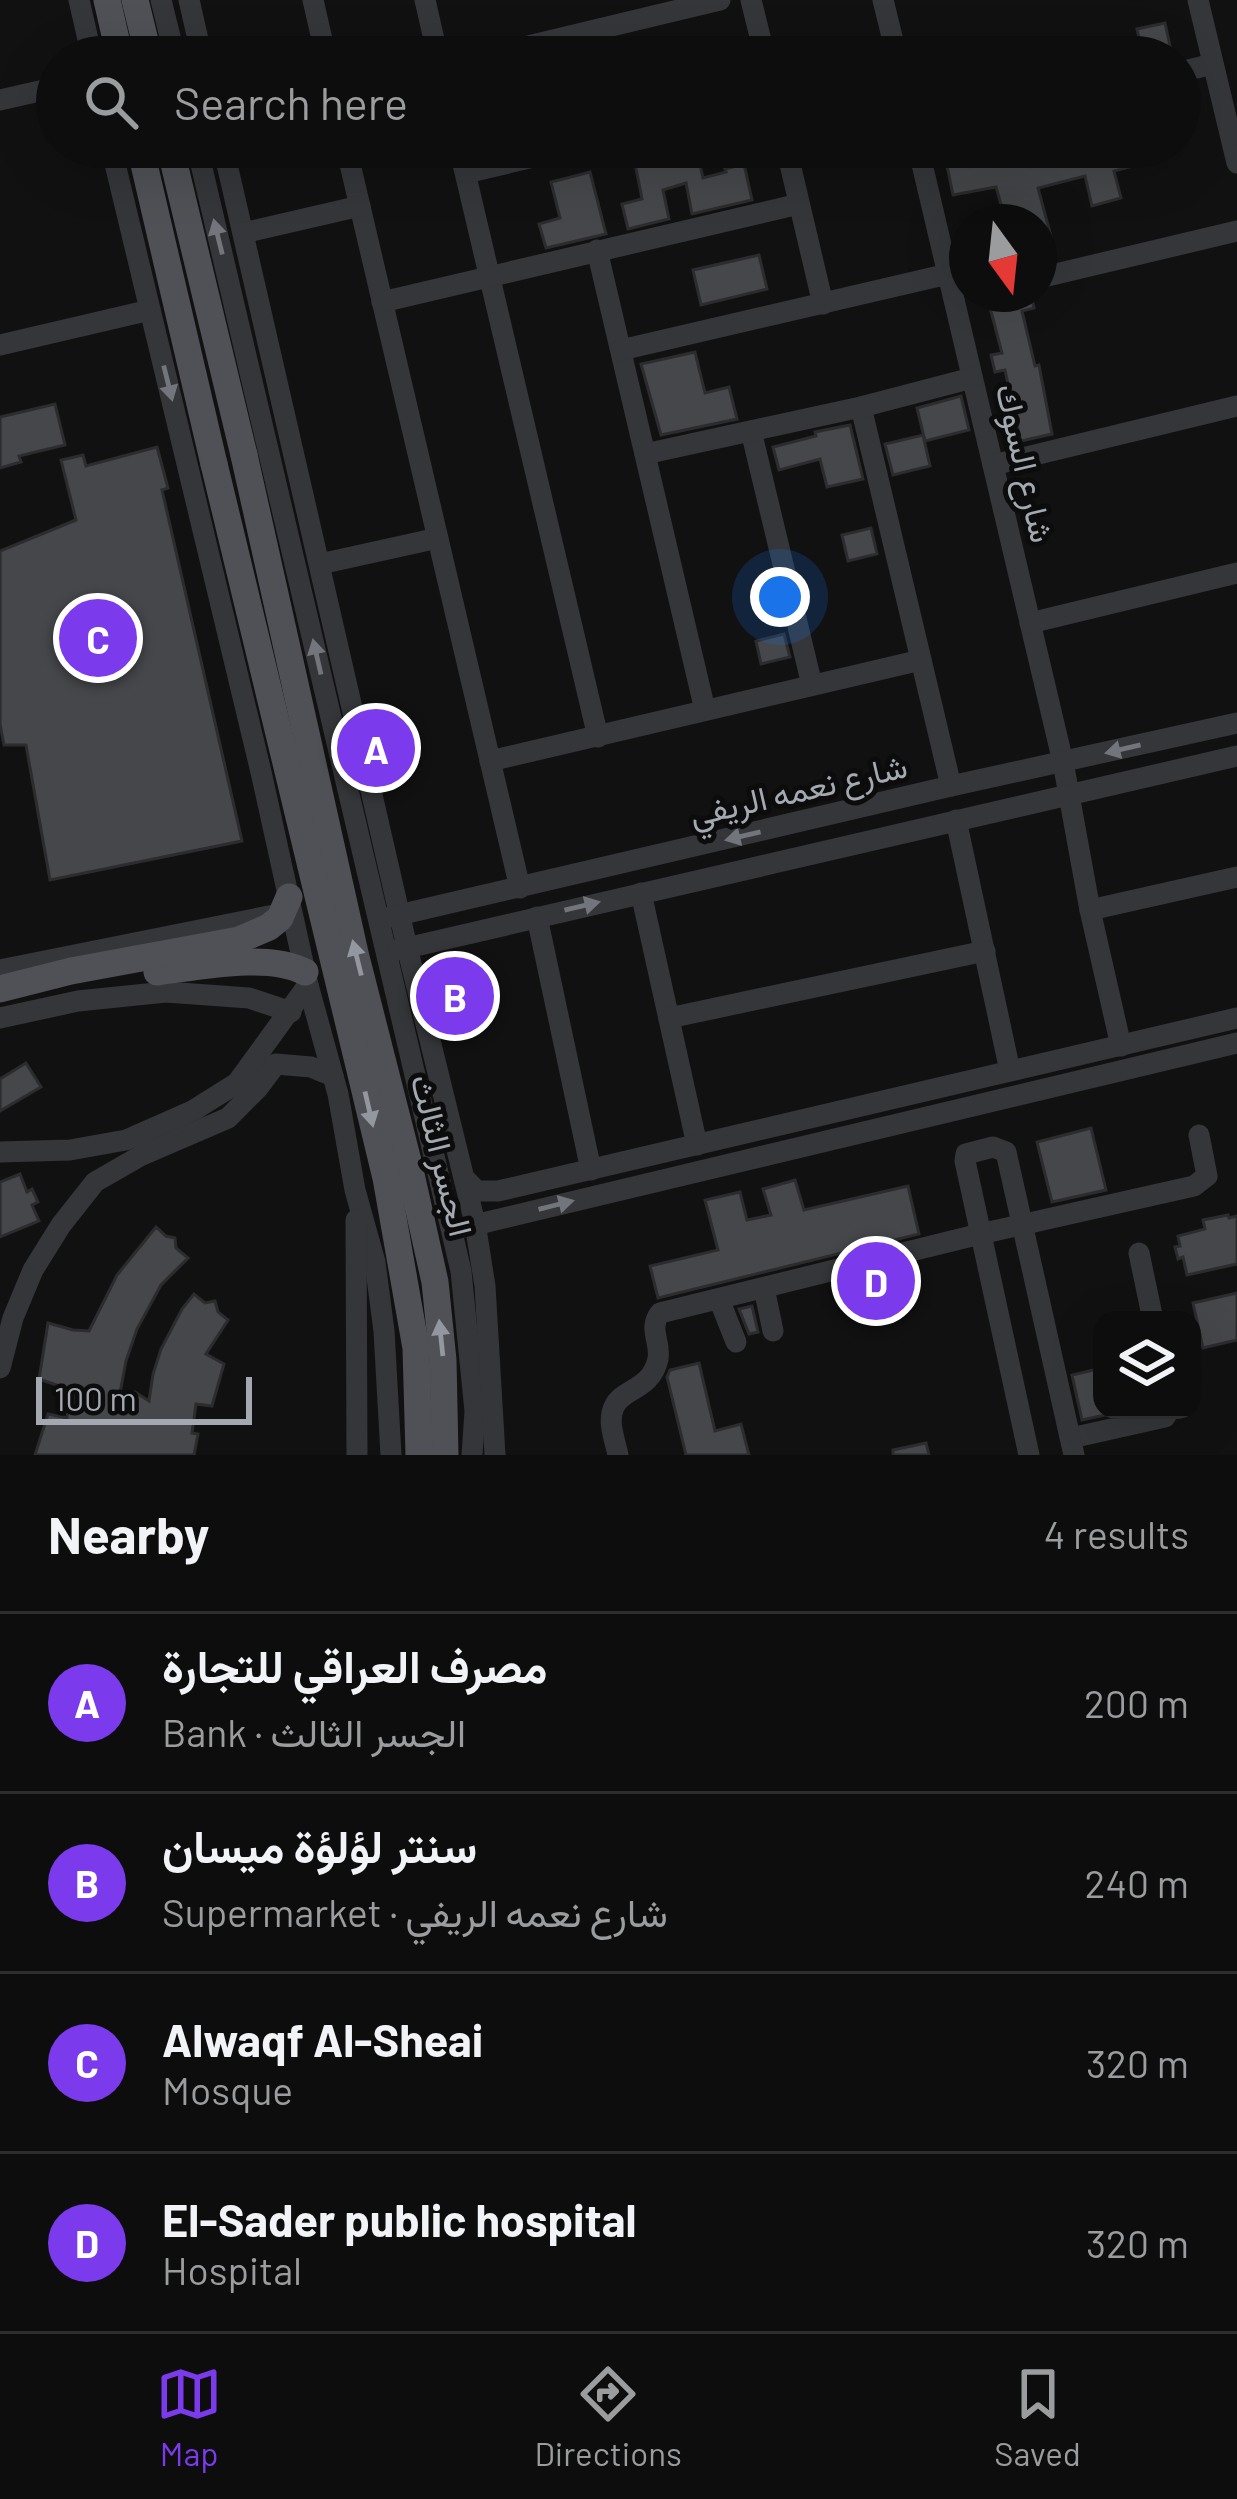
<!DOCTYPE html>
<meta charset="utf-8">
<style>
:root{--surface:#0d0d0e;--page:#1b1b1c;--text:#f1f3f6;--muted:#9a9c9e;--line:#2d2d2e;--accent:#7c3aed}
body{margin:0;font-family:Barlow,Vazirmatn,sans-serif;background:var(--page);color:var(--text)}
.controls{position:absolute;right:36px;bottom:36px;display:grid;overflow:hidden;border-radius:24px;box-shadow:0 12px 48px #0002}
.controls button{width:108px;height:108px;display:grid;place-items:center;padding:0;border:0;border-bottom:3px solid var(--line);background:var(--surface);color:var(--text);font:60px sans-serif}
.compass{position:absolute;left:949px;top:204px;width:108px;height:108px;border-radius:50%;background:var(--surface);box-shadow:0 12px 48px #0002;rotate:165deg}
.scale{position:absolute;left:36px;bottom:30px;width:216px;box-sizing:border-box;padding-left:12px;border:6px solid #a4a9b1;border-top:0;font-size:33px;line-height:42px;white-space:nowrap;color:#a4a9b1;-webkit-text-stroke:9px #0c0c0d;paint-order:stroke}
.you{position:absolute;left:780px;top:597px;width:42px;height:42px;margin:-30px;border:9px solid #fff;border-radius:50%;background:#1a73e8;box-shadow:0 0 0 18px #1a73e833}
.badge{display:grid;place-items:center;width:78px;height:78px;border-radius:50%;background:var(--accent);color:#fff;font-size:39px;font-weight:700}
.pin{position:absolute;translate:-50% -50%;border:6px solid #fff;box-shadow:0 3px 12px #0006}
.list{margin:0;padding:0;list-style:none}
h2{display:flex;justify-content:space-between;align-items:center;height:156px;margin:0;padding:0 48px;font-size:51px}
h2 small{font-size:39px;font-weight:400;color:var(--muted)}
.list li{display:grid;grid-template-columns:78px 1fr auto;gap:36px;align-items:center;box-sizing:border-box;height:180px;padding:0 48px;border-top:3px solid var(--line)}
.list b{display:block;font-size:45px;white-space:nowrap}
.list p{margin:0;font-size:39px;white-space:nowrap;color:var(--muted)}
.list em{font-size:39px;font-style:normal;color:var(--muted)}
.icon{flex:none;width:66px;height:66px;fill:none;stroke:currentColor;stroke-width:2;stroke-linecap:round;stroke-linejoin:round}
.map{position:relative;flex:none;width:1237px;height:1455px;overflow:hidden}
.search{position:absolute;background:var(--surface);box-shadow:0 12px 48px #0002;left:36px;right:36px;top:36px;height:132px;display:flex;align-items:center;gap:30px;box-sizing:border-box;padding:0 42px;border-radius:66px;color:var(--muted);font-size:45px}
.sheet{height:876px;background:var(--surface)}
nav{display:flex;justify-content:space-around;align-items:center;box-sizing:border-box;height:168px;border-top:3px solid var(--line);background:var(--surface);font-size:33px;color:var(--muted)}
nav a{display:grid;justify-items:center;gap:6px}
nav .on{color:var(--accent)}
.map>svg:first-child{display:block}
</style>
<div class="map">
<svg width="1237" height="1455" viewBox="0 0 1237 1455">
<rect width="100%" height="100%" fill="#111112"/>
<g fill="#45474a" stroke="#2c2c2e" stroke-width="3">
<path d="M 1165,23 L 1172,55 L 1143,57 L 1137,29 Z"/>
<path d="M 665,147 L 696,147 L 703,178 L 726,172 L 725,169 L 744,164 L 752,200 L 692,214 L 686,183 L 663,190 L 669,219 L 628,229 L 622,204 L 642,199 L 633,153 Z"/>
<path d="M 943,147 L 986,147 L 988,159 L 1033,147 L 1148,147 L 1152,161 L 1114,171 L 1121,198 L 1092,206 L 1085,176 L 1038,188 L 1052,240 L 1039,244 L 1039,222 L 1006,222 L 996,187 L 953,195 Z"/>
<path d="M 590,172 L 606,234 L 546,248 L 539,224 L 560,218 L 551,182 Z"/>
<path d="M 759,255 L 767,289 L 701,305 L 693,270 Z"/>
<path d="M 1012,294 L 1031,294 L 1034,308 L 1022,311 L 1035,366 L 1039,365 L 1052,434 L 1021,441 L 1014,414 L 1008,416 L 1005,404 L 1012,403 L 1005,370 L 995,372 L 991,355 L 1002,353 L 988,300 Z"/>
<path d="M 695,352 L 705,393 L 729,387 L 737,419 L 661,435 L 641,364 Z"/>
<path d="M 961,396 L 969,430 L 925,441 L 917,408 Z"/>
<path d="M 55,404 L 65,445 L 19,456 L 21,462 L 0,468 L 0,417 Z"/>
<path d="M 850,425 L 863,479 L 827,487 L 820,459 L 779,470 L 773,447 L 816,436 L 815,432 Z"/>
<path d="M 923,435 L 930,466 L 893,475 L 885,444 Z"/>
<path d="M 157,447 L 168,488 L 162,490 L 242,841 L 50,880 L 26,745 L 4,745 L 0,724 L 0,551 L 76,520 L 61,460 L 83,455 L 86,466 Z"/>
<path d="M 871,528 L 877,554 L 848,561 L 842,535 Z"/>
<path d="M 784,634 L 790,657 L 761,664 L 756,641 Z"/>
<path d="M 26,1063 L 41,1087 L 0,1111 L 0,1079 Z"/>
<path d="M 1091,1128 L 1106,1190 L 1052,1202 L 1037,1142 Z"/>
<path d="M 20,1174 L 27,1192 L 32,1189 L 38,1202 L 32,1205 L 39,1221 L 0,1237 L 0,1182 Z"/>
<path d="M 795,1180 L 804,1210 L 908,1186 L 919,1234 L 658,1298 L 650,1266 L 718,1250 L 705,1200 L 740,1192 L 747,1220 L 771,1215 L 763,1189 Z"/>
<path d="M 1228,1215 L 1229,1218 L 1237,1216 L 1237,1264 L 1187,1275 L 1183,1257 L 1178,1259 L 1175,1247 L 1180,1246 L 1178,1236 L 1205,1229 L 1203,1220 Z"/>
<path d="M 156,1227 L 166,1236 L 175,1238 L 176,1248 L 188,1258 L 161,1285 L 137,1329 L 126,1361 L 120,1393 L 135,1392 L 149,1401 L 153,1374 L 161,1349 L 182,1309 L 194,1294 L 205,1303 L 215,1301 L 218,1312 L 228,1320 L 206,1354 L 224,1364 L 212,1406 L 196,1404 L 192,1433 L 198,1434 L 194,1455 L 35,1455 L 48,1414 L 67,1418 L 71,1390 L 39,1379 L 48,1323 L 73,1330 L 89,1331 L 117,1275 Z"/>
<path d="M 1237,1293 L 1237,1340 L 1203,1348 L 1193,1303 Z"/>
<path d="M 752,1306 L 758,1332 L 749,1334 L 739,1309 Z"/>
<path d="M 699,1363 L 715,1431 L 741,1424 L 749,1455 L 686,1455 L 667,1377 L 670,1370 Z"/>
<path d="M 1102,1368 L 1102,1410 L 1128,1410 L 1082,1420 L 1072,1375 Z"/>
<path d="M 926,1443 L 929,1455 L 893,1455 L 893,1450 Z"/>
</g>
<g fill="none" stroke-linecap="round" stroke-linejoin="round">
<g stroke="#353639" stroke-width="21">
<path d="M 79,0 L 92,57"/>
<path d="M 161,0 L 175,57"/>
<path d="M 189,0 L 202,57"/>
<path d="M 313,0 L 326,57"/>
<path d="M 425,0 L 438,57"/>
<path d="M 751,0 L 765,57"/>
<path d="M 883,0 L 897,57"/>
<path d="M 1198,0 L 1237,163"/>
<path d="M 482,57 L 720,0"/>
<path d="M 1180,72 L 1213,64"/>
<path d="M 0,100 L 57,87"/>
<path d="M 111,147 L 261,772 L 308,985 L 338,1094 L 355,1190 L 375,1262 L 384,1331 L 391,1455"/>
<path d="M 197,147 L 461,1271 L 475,1411 L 472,1455"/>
<path d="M 223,147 L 407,947 L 475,1223 L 485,1286 L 495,1455"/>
<path d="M 346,147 L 520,888"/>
<path d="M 459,147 L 598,737"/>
<path d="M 786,147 L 823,304"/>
<path d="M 918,147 L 1063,762 L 1090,910 L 1121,1046"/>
<path d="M 466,173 L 576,147"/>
<path d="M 243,233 L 360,206"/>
<path d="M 597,250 L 705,710"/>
<path d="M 1039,278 L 1237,231"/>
<path d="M 382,302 L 799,204"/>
<path d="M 0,345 L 150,310"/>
<path d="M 621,350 L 948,274"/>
<path d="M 861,407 L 951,786"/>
<path d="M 751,431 L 812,685"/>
<path d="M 645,454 L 861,407 L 972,378"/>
<path d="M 993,465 L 1237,406"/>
<path d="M 320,564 L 438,538"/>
<path d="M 1030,623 L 1237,573"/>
<path d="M 490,761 L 921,660"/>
<path d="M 956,820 L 1010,1071"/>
<path d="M 641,893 L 697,1145"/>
<path d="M 1090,910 L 1237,877"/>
<path d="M 390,917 L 951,786 L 1237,723"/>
<path d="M 537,917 L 591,1170"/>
<path d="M 398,950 L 1237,756"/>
<path d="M 0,970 L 274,915"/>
<path d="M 0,1018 L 78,1001 L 166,992 L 249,998 L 291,1012"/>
<path d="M 669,1018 L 985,951"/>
<path d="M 0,1152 L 70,1150 L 126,1140 L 194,1110 L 237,1083 L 308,985"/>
<path d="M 464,1178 L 477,1191 L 498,1191 L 1237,1018"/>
<path d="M 356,1220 L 357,1455"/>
<path d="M 466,1227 L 1237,1043"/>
<path d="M 1139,1253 L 1153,1320"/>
<path d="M 764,1288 L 773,1331"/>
<path d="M 719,1299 L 736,1342"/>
<path d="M 0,1368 L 13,1318 L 33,1270 L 61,1225 L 95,1182 L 142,1155 L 228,1118 L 258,1088 L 276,1064 L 311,1067 L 333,1076"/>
<path d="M 1071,1438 L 1165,1417 L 1169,1410"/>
<path d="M 618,1455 C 615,1440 607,1422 614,1407 C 622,1388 651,1391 658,1359 C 661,1341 648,1329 660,1313 L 980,1234 L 1194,1186 L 1207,1176 L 1199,1135"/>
<path d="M 1029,1455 L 965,1161 L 966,1154 L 993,1147 L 1006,1152 L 1074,1455"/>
</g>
<g stroke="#4f5156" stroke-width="27">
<path d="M 107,0 L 120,57"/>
<path d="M 135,0 L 149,57"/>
<path d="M 140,147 L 214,464"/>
<path d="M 170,147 L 244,455"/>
<path d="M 157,972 C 198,967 268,952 305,972"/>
<path d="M 0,989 L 71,971 L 239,940 L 269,927 L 280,918 L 289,897"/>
</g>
<g stroke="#4f5156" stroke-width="27">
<path d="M 244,455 L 355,953 L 408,1161 L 435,1282 L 443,1360 L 445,1455"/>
<path d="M 214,464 L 386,1178 L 416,1348 L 419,1455"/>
</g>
</g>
<defs><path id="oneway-solid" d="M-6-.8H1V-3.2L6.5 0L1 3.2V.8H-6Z" transform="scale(3)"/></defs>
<g fill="#72757b">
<use href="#oneway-solid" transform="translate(218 237) rotate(-104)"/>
<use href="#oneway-solid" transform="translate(168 383) rotate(76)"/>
<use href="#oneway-solid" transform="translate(317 657) rotate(-103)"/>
<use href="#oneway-solid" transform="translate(1123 749) rotate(167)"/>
<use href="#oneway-solid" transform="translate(743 836) rotate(167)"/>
<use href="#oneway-solid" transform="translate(582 906) rotate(-13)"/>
<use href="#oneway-solid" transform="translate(556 1205) rotate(-14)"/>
</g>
<g fill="#93979f">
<use href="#oneway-solid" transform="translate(357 958) rotate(-104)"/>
<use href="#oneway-solid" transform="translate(369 1109) rotate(77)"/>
<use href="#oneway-solid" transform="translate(441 1338) rotate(-96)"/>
</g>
<g text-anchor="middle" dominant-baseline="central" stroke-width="10" stroke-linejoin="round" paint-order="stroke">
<g font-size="33" fill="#a4a9b1" stroke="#0c0c0d">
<text transform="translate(1026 463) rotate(77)">شارع السوك</text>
<text transform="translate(798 789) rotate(-13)">شارع نعمه الريفي</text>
<text transform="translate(443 1155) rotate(76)">الجسر الثالث</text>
</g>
</g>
</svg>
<div class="controls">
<button><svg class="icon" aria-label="layers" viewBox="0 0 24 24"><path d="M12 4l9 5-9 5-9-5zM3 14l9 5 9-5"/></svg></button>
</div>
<svg class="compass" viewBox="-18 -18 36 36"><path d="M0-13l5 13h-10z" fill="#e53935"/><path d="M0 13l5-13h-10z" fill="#9a9c9e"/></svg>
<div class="scale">100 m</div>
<div class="you"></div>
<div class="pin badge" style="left:376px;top:748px">A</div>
<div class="pin badge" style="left:455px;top:996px">B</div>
<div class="pin badge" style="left:98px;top:638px">C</div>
<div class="pin badge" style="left:876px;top:1281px">D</div>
<div class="search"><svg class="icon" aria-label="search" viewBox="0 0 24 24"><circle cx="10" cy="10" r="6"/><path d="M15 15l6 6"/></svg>Search here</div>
</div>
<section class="sheet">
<h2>Nearby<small>4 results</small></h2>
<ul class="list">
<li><span class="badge">A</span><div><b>مصرف العراقي للتجارة</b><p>Bank · الجسر الثالث</p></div><em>200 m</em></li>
<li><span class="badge">B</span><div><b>سنتر لؤلؤة ميسان</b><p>Supermarket · شارع نعمه الريفي</p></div><em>240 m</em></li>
<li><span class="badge">C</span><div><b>Alwaqf Al-Sheai</b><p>Mosque</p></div><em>320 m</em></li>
<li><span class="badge">D</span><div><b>El-Sader public hospital</b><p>Hospital</p></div><em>320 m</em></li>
</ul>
</section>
<nav>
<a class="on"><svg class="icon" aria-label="map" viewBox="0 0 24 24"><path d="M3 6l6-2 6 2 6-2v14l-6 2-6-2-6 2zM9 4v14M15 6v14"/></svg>Map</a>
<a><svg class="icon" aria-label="directions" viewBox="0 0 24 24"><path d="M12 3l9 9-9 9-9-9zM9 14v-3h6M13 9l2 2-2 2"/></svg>Directions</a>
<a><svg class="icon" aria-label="saved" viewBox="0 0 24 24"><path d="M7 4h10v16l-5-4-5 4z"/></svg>Saved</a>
</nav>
